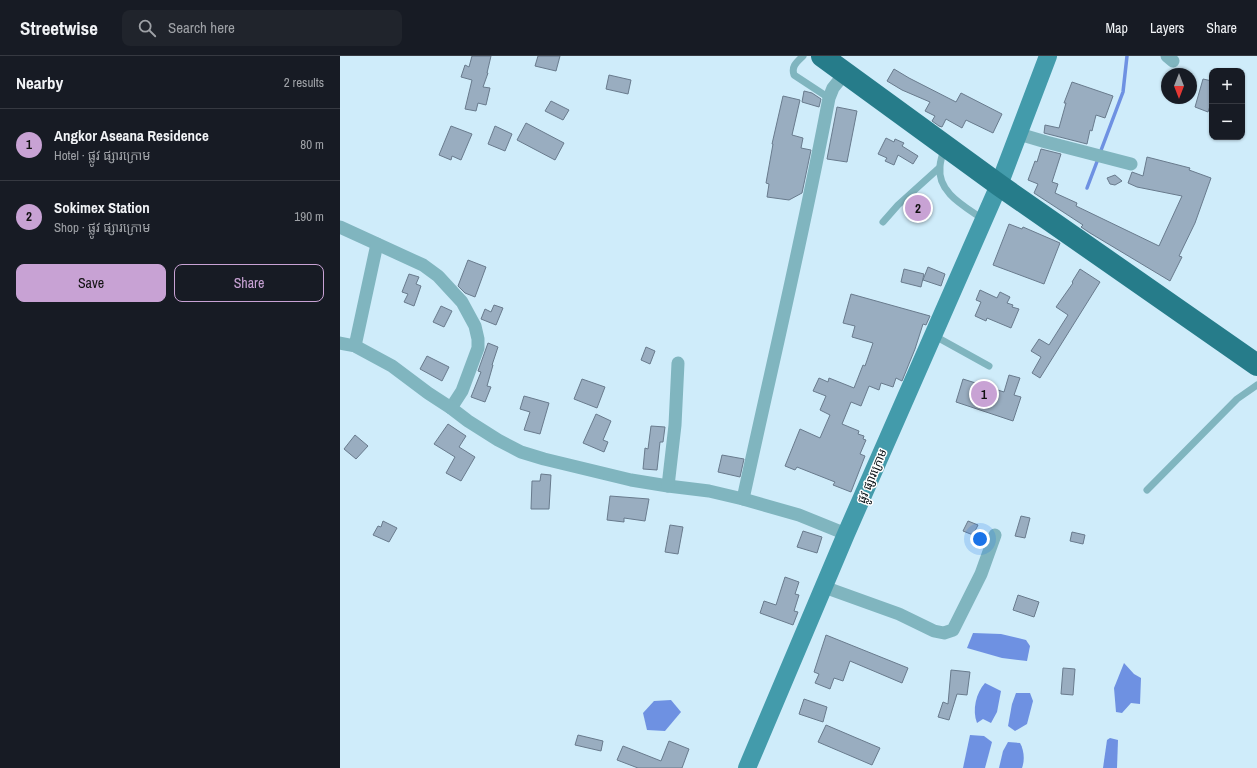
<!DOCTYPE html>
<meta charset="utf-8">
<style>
:root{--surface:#171b24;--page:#20242c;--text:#f1f3f6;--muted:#9ea1a6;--line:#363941;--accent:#c8a2d4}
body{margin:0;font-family:"Archivo Narrow","Noto Sans Khmer",sans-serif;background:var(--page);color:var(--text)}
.controls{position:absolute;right:12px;top:12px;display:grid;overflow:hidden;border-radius:8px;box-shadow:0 1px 3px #0004}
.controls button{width:36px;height:36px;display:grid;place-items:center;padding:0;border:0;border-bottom:1px solid var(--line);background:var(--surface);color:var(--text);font:20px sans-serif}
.compass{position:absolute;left:821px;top:12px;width:36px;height:36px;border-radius:50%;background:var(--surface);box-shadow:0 1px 3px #0004;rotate:180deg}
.you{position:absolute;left:640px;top:483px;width:14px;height:14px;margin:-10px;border:3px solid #fff;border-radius:50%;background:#1a73e8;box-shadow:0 0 0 6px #1a73e833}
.badge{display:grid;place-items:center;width:26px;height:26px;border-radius:50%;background:var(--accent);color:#111;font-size:13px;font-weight:700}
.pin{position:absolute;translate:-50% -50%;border:2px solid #fff;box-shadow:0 1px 4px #0006}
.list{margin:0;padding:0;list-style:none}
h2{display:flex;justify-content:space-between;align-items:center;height:52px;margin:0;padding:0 16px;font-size:17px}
h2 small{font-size:13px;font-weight:400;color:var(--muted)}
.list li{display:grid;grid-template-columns:26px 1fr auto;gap:12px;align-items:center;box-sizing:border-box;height:72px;padding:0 16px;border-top:1px solid var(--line)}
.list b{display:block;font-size:15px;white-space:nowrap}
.list p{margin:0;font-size:13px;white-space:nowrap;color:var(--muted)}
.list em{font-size:13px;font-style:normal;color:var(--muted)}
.actions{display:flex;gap:8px;padding:12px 16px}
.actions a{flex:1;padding:9px 0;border:1px solid var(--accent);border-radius:8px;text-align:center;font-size:14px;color:var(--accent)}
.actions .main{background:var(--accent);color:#111}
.icon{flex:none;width:22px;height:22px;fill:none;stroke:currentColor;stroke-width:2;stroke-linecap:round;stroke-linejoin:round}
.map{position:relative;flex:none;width:917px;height:712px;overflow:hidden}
header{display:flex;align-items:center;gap:24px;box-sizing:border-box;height:56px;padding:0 20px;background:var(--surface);border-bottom:1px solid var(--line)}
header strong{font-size:19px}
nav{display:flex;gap:22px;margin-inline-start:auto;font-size:14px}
.search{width:280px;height:36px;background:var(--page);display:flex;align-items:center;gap:10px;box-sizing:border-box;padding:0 14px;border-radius:8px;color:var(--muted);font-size:15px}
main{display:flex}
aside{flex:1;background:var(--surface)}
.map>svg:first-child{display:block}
</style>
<header>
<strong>Streetwise</strong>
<div class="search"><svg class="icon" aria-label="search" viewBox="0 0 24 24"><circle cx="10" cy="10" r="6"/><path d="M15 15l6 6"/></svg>Search here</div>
<nav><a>Map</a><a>Layers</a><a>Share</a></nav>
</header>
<main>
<aside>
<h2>Nearby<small>2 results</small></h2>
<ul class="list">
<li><span class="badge">1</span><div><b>Angkor Aseana Residence</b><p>Hotel · ផ្លូវ ផ្សារក្រោម</p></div><em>80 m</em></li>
<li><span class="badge">2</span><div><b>Sokimex Station</b><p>Shop · ផ្លូវ ផ្សារក្រោម</p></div><em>190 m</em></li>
</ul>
<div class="actions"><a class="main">Save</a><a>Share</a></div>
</aside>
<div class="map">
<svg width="917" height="712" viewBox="0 0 917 712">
<rect width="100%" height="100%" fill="#cfecfa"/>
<g fill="#6e91e2">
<path d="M 633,577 L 661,578 L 686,584 L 690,590 L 687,605 L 662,602 L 627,592 Z"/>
<path d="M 784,607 L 794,618 L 801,622 L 800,648 L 791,647 L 782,657 L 776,656 L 774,632 Z"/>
<path d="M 645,627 L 661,635 L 657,656 L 651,667 L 643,663 L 637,667 C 632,654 636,637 645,627 Z"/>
<path d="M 676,637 L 690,637 L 693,645 L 687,668 L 675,675 L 668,670 L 672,648 Z"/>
<path d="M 331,644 L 341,656 L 325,675 L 307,674 L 303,657 L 314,645 Z"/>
<path d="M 630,679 L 644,680 L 652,686 L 645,712 L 623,712 Z"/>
<path d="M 770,682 L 778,684 L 777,712 L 763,712 L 767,684 Z"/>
<path d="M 668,686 L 680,687 C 684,694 685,704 682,712 L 659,712 L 663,695 Z"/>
</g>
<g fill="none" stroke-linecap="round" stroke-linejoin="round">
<g stroke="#6e91e2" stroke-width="3.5">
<path d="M 760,97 L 783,36 L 787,0"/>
<path d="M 747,132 L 758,103"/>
</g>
</g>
<g fill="#99adc0" stroke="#697b8d">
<path d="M 132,0 L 151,0 L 147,17 L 148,17 L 143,31 L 150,32 L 146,49 L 138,47 L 136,55 L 125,53 L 132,24 L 121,21 L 125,9 L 129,11 Z"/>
<path d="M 198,0 L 220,0 L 216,15 L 195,10 Z"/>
<path d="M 554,13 L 569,22 L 616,46 L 621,37 L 662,58 L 653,77 L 626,64 L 622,72 L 606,63 L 602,71 L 599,70 L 592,65 L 595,60 L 585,55 L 590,46 L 562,34 L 547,25 Z"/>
<path d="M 269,19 L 291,24 L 288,38 L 266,33 Z"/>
<path d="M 863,23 L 872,25 L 872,44 L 868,56 L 855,51 Z"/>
<path d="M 732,26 L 773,40 L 765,62 L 756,59 L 752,75 L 750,74 L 747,88 L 704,77 L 705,69 L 719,72 L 726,47 L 724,47 Z"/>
<path d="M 464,35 L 472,37 L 481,43 L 479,51 L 462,46 Z"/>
<path d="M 443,40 L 460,44 L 452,79 L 463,82 L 461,92 L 471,94 L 462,137 L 449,144 L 427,141 L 429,128 L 426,127 L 433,88 L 432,88 Z"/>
<path d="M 211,45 L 229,54 L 223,64 L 205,55 Z"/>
<path d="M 497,51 L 517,55 L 507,106 L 487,103 Z"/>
<path d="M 186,67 L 224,87 L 215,104 L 177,84 Z"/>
<path d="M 111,70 L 132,78 L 121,104 L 112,100 L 111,104 L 99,99 Z"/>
<path d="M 155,70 L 172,78 L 165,95 L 148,88 Z"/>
<path d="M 546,82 L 554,86 L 555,83 L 564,87 L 562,90 L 578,100 L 573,108 L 558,99 L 554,109 L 545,105 L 547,102 L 538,98 Z"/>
<path d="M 701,93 L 721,98 L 712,126 L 718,128 L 715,137 L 737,147 L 736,150 L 819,190 L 842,140 L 797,131 L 788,127 L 792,116 L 803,120 L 807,101 L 850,112 L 849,114 L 871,122 L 855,167 L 839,200 L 842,201 L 830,225 L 750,177 L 741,171 L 743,169 L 694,137 L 698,128 L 688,124 L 695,105 L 697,106 Z"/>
<path d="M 775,119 L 782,125 L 775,129 L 770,128 L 767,122 Z"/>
<path d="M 669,168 L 682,173 L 683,171 L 720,187 L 704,228 L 653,209 Z"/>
<path d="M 128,204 L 146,211 L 135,241 L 125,237 L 118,230 Z"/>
<path d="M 588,211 L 605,218 L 601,230 L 583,224 Z"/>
<path d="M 564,213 L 584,218 L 581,231 L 561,226 Z"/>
<path d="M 740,213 L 760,226 L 700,322 L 692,317 L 701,301 L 691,295 L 699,283 L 709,289 L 728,259 L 716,251 L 733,227 L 732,226 Z"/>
<path d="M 69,218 L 79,221 L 76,228 L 81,230 L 74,250 L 64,246 L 68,238 L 62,236 Z"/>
<path d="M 640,234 L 657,242 L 660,236 L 670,241 L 667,247 L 673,249 L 672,251 L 679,253 L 671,272 L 647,262 L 646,265 L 635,260 L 641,246 L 636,244 Z"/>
<path d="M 511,238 L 590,260 L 586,269 L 583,268 L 575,293 L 562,325 L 556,322 L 553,331 L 541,327 L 539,334 L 529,330 L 521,350 L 511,346 L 502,368 L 519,375 L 518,378 L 524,380 L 523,383 L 526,384 L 520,398 L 525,400 L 511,436 L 493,429 L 495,426 L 457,411 L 455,414 L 445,410 L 460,373 L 480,382 L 490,359 L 480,354 L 486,340 L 473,335 L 479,322 L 488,326 L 489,322 L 514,332 L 523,309 L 525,310 L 533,287 L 512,281 L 515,270 L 503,267 Z"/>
<path d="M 154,249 L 163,252 L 156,269 L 141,263 L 145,253 L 151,256 Z"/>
<path d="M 101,250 L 112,255 L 104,271 L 93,266 Z"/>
<path d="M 148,287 L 158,291 L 152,309 L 153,309 L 147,330 L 151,331 L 145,346 L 131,341 L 141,316 L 138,315 Z"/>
<path d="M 306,291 L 315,295 L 310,308 L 301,304 Z"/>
<path d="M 87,300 L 109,311 L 102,325 L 80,313 Z"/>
<path d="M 669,319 L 680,322 L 674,339 L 681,341 L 673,365 L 616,346 L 623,323 L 664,336 Z"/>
<path d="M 242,323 L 265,331 L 257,352 L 234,343 Z"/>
<path d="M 184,340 L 209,347 L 200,378 L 184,374 L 190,356 L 180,353 Z"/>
<path d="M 256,358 L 271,365 L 263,384 L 268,386 L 264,396 L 243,387 Z"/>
<path d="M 108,368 L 126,380 L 119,391 L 135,401 L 121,425 L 106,417 L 115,401 L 94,388 Z"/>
<path d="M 311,370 L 325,371 L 323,386 L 320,386 L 317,414 L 303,413 L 305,392 L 308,393 Z"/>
<path d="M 15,379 L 28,390 L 16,403 L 4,393 Z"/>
<path d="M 382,399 L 404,403 L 400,421 L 378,416 Z"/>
<path d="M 201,418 L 211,419 L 209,453 L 191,453 L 192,425 L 200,425 Z"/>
<path d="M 270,440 L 309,443 L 305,465 L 284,462 L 284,466 L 267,464 Z"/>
<path d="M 681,460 L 690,462 L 685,482 L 675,480 Z"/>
<path d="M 43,465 L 57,472 L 49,486 L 33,479 L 38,470 L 41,471 Z"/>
<path d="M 628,465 L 638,469 L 633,479 L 623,475 Z"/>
<path d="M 330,469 L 343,471 L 338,498 L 325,496 Z"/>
<path d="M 463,475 L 482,481 L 477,497 L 457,491 Z"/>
<path d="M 732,476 L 745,479 L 743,488 L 730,485 Z"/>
<path d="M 445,521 L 459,526 L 455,538 L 459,539 L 454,555 L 458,556 L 453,569 L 420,557 L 424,545 L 436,549 Z"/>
<path d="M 678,539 L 699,546 L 694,561 L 673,554 Z"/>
<path d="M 486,579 L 568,612 L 562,627 L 510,605 L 503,625 L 494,622 L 490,633 L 475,627 L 479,618 L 474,616 Z"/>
<path d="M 723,612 L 735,613 L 733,639 L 721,638 Z"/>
<path d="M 611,614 L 630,616 L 627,639 L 617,638 L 609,664 L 598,661 L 603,646 L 608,648 Z"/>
<path d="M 464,643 L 487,651 L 483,666 L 459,658 Z"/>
<path d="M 486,669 L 540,692 L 532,709 L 478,686 Z"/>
<path d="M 238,679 L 263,685 L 261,695 L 235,689 Z"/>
<path d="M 329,685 L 349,693 L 342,712 L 298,712 L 277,704 L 283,690 L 321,705 Z"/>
</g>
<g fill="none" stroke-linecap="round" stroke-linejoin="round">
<g stroke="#80b5bf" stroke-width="7">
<path d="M 463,0 C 457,6 451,10 454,19 L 489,42"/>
<path d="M 604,92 C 603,98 600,105 600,111 C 597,137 626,151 644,164"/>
<path d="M 543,166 L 558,149 L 599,112"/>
<path d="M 593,279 L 649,310"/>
<path d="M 807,434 L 897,343 L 917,329"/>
</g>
<g stroke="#80b5bf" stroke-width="13">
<path d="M 827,0 L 833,5"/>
<path d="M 679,78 L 706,86 L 791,108"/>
<path d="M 0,171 L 83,209 L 98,220 L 122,246 L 135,270 L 138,283 L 138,292 L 122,335 L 111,352"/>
<path d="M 0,287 L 15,290 L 52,310 L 88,337 L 111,352 L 128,365 L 158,384 L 181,396 L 204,403 L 291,424 L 328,430 L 369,435 L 403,443 L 459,459 L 506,478"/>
<path d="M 15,290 L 37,188"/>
<path d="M 328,430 L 335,369 L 338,307"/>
<path d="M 403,443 C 432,309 464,176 489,42 L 493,32 L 505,17"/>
<path d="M 484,531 L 559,558 L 594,575 L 604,577 L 613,574 L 641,518 L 655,479"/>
</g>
<path stroke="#439bab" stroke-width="18" d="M 407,712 L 506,478 L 659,129 L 708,0"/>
<path stroke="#267c8a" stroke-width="22" d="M 482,0 L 659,129 L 917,309"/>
</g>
<g text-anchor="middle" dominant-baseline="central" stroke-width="3" stroke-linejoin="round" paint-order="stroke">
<g font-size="12" fill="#050e13" stroke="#fff">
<text transform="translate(532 420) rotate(-67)">ផ្លូវ ផ្សារក្រោម</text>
</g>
</g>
</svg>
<div class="controls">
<button>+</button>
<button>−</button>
</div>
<svg class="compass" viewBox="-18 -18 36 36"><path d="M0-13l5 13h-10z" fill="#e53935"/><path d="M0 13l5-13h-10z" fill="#9ea1a6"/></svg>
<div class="you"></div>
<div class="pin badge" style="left:644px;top:338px">1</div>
<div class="pin badge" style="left:578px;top:152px">2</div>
</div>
</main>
